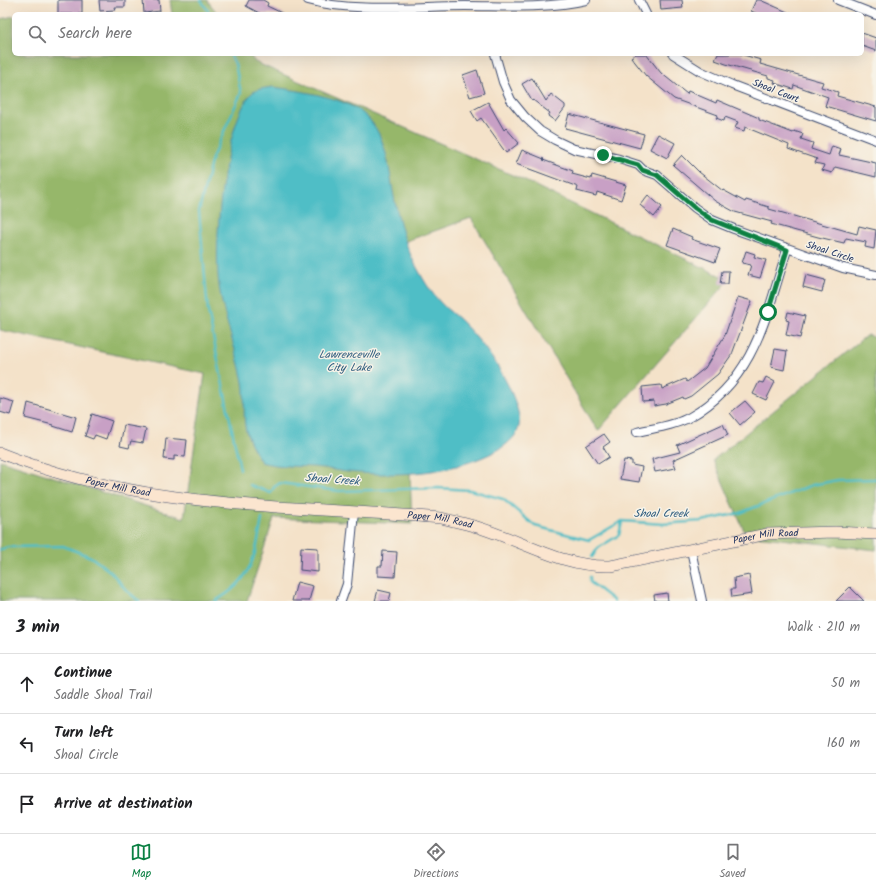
<!DOCTYPE html>
<meta charset="utf-8">
<style>
:root{--surface:#fff;--page:#f2f2f2;--text:#202124;--muted:#757577;--line:#e0e0e0;--accent:#0b8043}
body{margin:0;font-family:Kalam,sans-serif;background:var(--page);color:var(--text)}
.stop{position:absolute;width:12px;height:12px;margin:-9px;border:3px solid #0b8043;border-radius:50%;background:#fff}
.stop.end{background:#0b8043;border-color:#fff;box-shadow:0 1px 4px #0008}
.list{margin:0;padding:0;list-style:none}
h2{display:flex;justify-content:space-between;align-items:center;height:52px;margin:0;padding:0 16px;font-size:17px}
h2 small{font-size:13px;font-weight:400;color:var(--muted)}
.list li{display:grid;grid-template-columns:26px 1fr auto;gap:12px;align-items:center;box-sizing:border-box;height:60px;padding:0 16px;border-top:1px solid var(--line)}
.list b{display:block;font-size:15px;white-space:nowrap}
.list p{margin:0;font-size:13px;white-space:nowrap;color:var(--muted)}
.list em{font-size:13px;font-style:normal;color:var(--muted)}
.icon{flex:none;width:22px;height:22px;fill:none;stroke:currentColor;stroke-width:2;stroke-linecap:round;stroke-linejoin:round}
.map{position:relative;flex:none;width:876px;height:601px;overflow:hidden}
.search{position:absolute;background:var(--surface);box-shadow:0 4px 16px #0002;left:12px;right:12px;top:12px;height:44px;display:flex;align-items:center;gap:10px;box-sizing:border-box;padding:0 14px;border-radius:6px;color:var(--muted);font-size:15px}
.sheet{height:232px;background:var(--surface)}
nav{display:flex;justify-content:space-around;align-items:center;box-sizing:border-box;height:56px;border-top:1px solid var(--line);background:var(--surface);font-size:11px;color:var(--muted)}
nav a{display:grid;justify-items:center;gap:2px}
nav .on{color:var(--accent)}
.map>svg:first-child{display:block}
</style>
<div class="map">
<svg width="876" height="601" viewBox="0 0 876 601">
<rect width="100%" height="100%" fill="#f7f3e8"/>
<filter id="ink" filterUnits="userSpaceOnUse"><feTurbulence type="fractalNoise" baseFrequency=".025" numOctaves="2"/><feDisplacementMap in="SourceGraphic" scale="8" xChannelSelector="R" yChannelSelector="G"/><feConvolveMatrix kernelMatrix="1 2 1 2 8 2 1 2 1" color-interpolation-filters="sRGB"/></filter>
<filter id="wash" filterUnits="userSpaceOnUse"><feTurbulence type="fractalNoise" baseFrequency=".012" numOctaves="4" result="noise"/><feDisplacementMap in="SourceGraphic" scale="16" xChannelSelector="R" yChannelSelector="G"/><feGaussianBlur stdDeviation="0.9" result="paint"/><feColorMatrix in="noise" values="0 0 0 0 0 0 0 0 0 0 0 0 0 0 0 0 0 1.4 0 .05"/><feComposite in="paint" operator="in"/></filter>
<g filter="url(#wash)">
<rect width="100%" height="100%" fill="#f4e2c9"/>
<g fill="#96b76b" stroke="#587364">
<path d="M 170,0 L 207,0 L 218,14 L 172,14 Z"/>
<path d="M 14,16 L 14,54 L 249,54 L 255,62 L 519,178 L 729,280 L 598,431 L 471,218 L 316,273 L 410,471 L 412,524 L 274,518 L 247,601 L 0,601 L 0,460 L 184,518 L 205,374 L 0,330 L 0,19 Z"/>
<path d="M 867,335 L 876,338 L 876,550 L 746,535 L 713,460 Z"/>
</g>
<path fill="#50bec6" stroke="#367692" d="M 273,87 C 300,91 346,97 366,116 C 387,136 389,170 394,197 C 399,220 404,243 415,264 C 422,277 430,292 441,303 C 448,311 458,317 465,325 C 488,349 512,383 519,416 C 522,432 511,442 498,450 C 453,474 398,477 348,472 C 337,471 326,468 315,467 C 298,466 278,467 261,462 C 255,452 247,437 245,426 C 243,410 246,393 242,377 C 236,349 225,321 220,292 C 212,250 223,127 251,94 C 255,89 266,88 273,87 Z"/>
<g fill="none" stroke-linecap="round" stroke-linejoin="round">
<g stroke="#50bec6" stroke-width="2.5">
<path d="M 201,0 L 210,14"/>
<path d="M 230,54 L 235,64 L 241,93 L 212,158 L 199,211 L 208,311 L 240,469"/>
<path d="M 250,485 L 271,493 L 274,487 L 280,483 L 339,491 L 438,488 L 470,490 L 503,499 L 535,526 L 589,540 L 622,521 L 663,524 L 702,521 L 740,513 L 812,485 L 838,480 L 876,479"/>
<path d="M 0,550 L 8,547 L 63,546 L 91,557 L 111,572 L 127,591 L 139,601"/>
<path d="M 592,557 L 598,548 L 619,535 L 622,522"/>
<path d="M 590,577 L 590,582 L 614,601"/>
<path d="M 215,601 C 252,581 255,557 262,519"/>
</g>
</g>
<g id="blocks">
<g fill="#c8a0c5">
<rect x="58" y="0" width="24" height="14"/>
<path d="M 99,0 L 125,0 L 125,7 L 114,7 L 115,10 L 100,11 Z"/>
<path d="M 143,0 L 159,0 L 160,11 L 144,13 Z"/>
<path d="M 249,0 L 263,0 L 268,3 L 267,6 L 284,14 L 261,14 L 246,6 Z"/>
<path d="M 660,0 L 682,0 L 683,8 L 661,10 Z"/>
<path d="M 756,0 L 760,0 L 792,14 L 758,14 L 751,11 Z"/>
<path d="M 862,33 L 876,38 L 876,51 L 862,46 Z"/>
<path d="M 636,54 L 646,54 L 661,73 L 687,94 L 688,91 L 716,103 L 717,100 L 759,118 L 759,120 L 793,133 L 794,131 L 803,134 L 801,139 L 813,143 L 811,149 L 829,155 L 832,146 L 841,149 L 839,155 L 876,163 L 876,177 L 835,167 L 832,173 L 822,170 L 824,165 L 815,163 L 817,159 L 788,149 L 789,145 L 745,127 L 744,131 L 735,128 L 738,122 L 725,117 L 724,121 L 716,118 L 718,115 L 674,99 L 646,76 L 631,57 Z"/>
<path d="M 718,54 L 740,54 L 761,60 L 760,64 L 823,82 L 821,87 L 838,92 L 837,96 L 876,107 L 876,121 L 825,106 L 828,97 L 794,85 L 793,89 L 774,83 L 775,80 L 768,78 L 768,76 L 726,64 L 715,60 Z"/>
<path d="M 477,70 L 484,93 L 470,97 L 463,75 Z"/>
<path d="M 532,78 L 546,101 L 551,94 L 565,105 L 565,108 L 555,121 L 548,116 L 550,113 L 533,100 L 532,101 L 522,84 Z"/>
<path d="M 488,102 L 504,130 L 506,128 L 519,143 L 506,153 L 481,118 L 477,121 L 471,111 Z"/>
<path d="M 569,114 L 644,134 L 640,148 L 565,128 Z"/>
<path d="M 658,134 L 675,143 L 667,158 L 650,149 Z"/>
<path d="M 522,150 L 544,159 L 543,160 L 573,171 L 572,174 L 591,179 L 592,175 L 626,185 L 621,200 L 597,192 L 596,196 L 577,191 L 578,187 L 516,164 Z"/>
<path d="M 682,155 L 699,172 L 723,191 L 723,190 L 745,202 L 746,200 L 769,207 L 769,209 L 857,234 L 859,226 L 876,230 L 874,249 L 865,247 L 866,242 L 846,238 L 844,243 L 818,237 L 771,224 L 772,222 L 735,212 L 715,201 L 673,165 Z"/>
<path d="M 648,195 L 662,207 L 654,217 L 640,205 Z"/>
<path d="M 673,229 L 692,237 L 691,239 L 720,249 L 715,262 L 667,245 Z"/>
<path d="M 746,251 L 755,254 L 754,257 L 766,260 L 760,278 L 748,275 L 751,265 L 742,263 Z"/>
<path d="M 722,271 L 729,271 L 728,284 L 720,284 Z"/>
<path d="M 806,275 L 825,280 L 822,292 L 803,287 Z"/>
<path d="M 738,297 L 752,301 L 732,354 L 718,374 L 691,396 L 684,399 L 683,397 L 666,404 L 654,406 L 654,401 L 643,402 L 642,387 L 661,385 L 662,389 L 685,379 L 687,382 L 705,368 L 725,335 Z"/>
<path d="M 788,312 L 805,316 L 800,338 L 786,335 L 789,321 L 786,320 Z"/>
<path d="M 775,349 L 787,351 L 784,370 L 771,367 Z"/>
<path d="M 766,377 L 775,382 L 766,400 L 753,394 L 759,382 L 763,383 Z"/>
<path d="M 0,398 L 14,402 L 10,415 L 0,412 Z"/>
<path d="M 745,401 L 755,412 L 740,425 L 730,413 Z"/>
<path d="M 28,403 L 76,417 L 72,432 L 53,426 L 53,425 L 25,418 Z"/>
<path d="M 92,414 L 112,421 L 106,439 L 95,435 L 93,439 L 85,436 Z"/>
<path d="M 723,424 L 728,435 L 673,460 L 676,468 L 655,472 L 652,459 L 680,452 L 677,445 Z"/>
<path d="M 124,425 L 146,429 L 143,443 L 131,441 L 129,448 L 120,446 Z"/>
<path d="M 604,434 L 610,442 L 603,447 L 609,457 L 598,464 L 586,446 Z"/>
<path d="M 166,438 L 187,440 L 185,457 L 174,456 L 174,460 L 164,459 Z"/>
<path d="M 624,460 L 632,461 L 632,465 L 642,467 L 639,482 L 620,479 Z"/>
<path d="M 301,547 L 318,548 L 318,572 L 300,570 Z"/>
<path d="M 383,551 L 397,552 L 395,577 L 378,576 L 378,566 L 382,566 Z"/>
<path d="M 749,575 L 752,594 L 732,597 L 731,589 L 735,589 L 734,578 Z"/>
<path d="M 297,582 L 313,586 L 309,601 L 292,601 Z"/>
<path d="M 850,587 L 864,601 L 836,601 Z"/>
<path d="M 378,590 L 391,593 L 389,601 L 375,601 Z"/>
<path d="M 667,593 L 668,601 L 655,601 L 654,595 Z"/>
</g>
</g>
</g>
<g filter="url(#ink)">
<use href="#blocks" fill-opacity="0" stroke="#3c4a6e" stroke-width="1"/>
<g fill="none" stroke-linecap="round" stroke-linejoin="round">
<defs>
<g id="street">
<path d="M 308,0 C 354,13 416,6 465,6 C 506,6 546,9 586,0"/>
<path d="M 639,0 L 646,14"/>
<path d="M 838,0 L 876,15"/>
<path d="M 495,54 L 503,82 L 511,100 L 525,117 L 540,131 L 555,140 L 574,149 L 619,159 L 638,165 L 643,170 L 657,175 L 695,208 L 712,220 L 734,229 L 843,268 L 876,275"/>
<path d="M 673,54 L 700,71 L 732,85 L 876,140"/>
<path d="M 637,432 C 654,428 674,426 690,417 C 755,380 766,316 787,250"/>
<path d="M 691,550 L 702,601"/>
<path d="M 341,601 L 347,584 L 354,512"/>
</g>
<g id="secondary">
<path id="s1" d="M 0,453 C 142,510 292,505 441,518 C 453,521 465,523 477,527 C 521,540 564,568 611,566 L 767,534 L 835,532 L 876,534"/>
</g>
</defs>
<use href="#street" stroke="#3c4a6e" stroke-width="10"/>
<use href="#secondary" stroke="#3c4a6e" stroke-width="12"/>
<use href="#street" stroke="#fff" stroke-width="8"/>
<use href="#secondary" stroke="#fbe5cf" stroke-width="11"/>
</g>
</g>
<g fill="none" stroke-linecap="round" stroke-linejoin="round" filter="url(#ink)">
<path stroke="#0b8043" stroke-width="5" d="M 603,155 L 638,165 L 642,170 L 657,175 L 695,208 L 712,220 L 787,250 L 768,312"/>
</g>
<g text-anchor="middle" dominant-baseline="central" stroke-width="3" stroke-linejoin="round" paint-order="stroke">
<g font-size="10" fill="#1b2f5e" stroke="#f7f3e8">
<text transform="translate(776 91) rotate(21)">Shoal Court</text>
<text transform="translate(830 252) rotate(18)">Shoal Circle</text>
<text stroke="none"><textPath href="#s1" startOffset="123">Paper Mill Road</textPath></text>
<text stroke="none"><textPath href="#s1" startOffset="447">Paper Mill Road</textPath></text>
<text stroke="none"><textPath href="#s1" startOffset="783">Paper Mill Road</textPath></text>
</g>
<g font-size="11" font-style="italic" fill="#2b5a7d" stroke="#f7f3e8">
<text x="349" y="355">Lawrenceville<tspan x="349" dy="13">City Lake</tspan></text>
<text transform="translate(332 480) rotate(4)">Shoal Creek</text>
<text x="661" y="514">Shoal Creek</text>
</g>
</g>
</svg>
<div class="stop" style="left:768px;top:312px"></div>
<div class="stop end" style="left:603px;top:155px"></div>
<div class="search"><svg class="icon" aria-label="search" viewBox="0 0 24 24"><circle cx="10" cy="10" r="6"/><path d="M15 15l6 6"/></svg>Search here</div>
</div>
<section class="sheet">
<h2>3 min<small>Walk · 210 m</small></h2>
<ul class="list">
<li><svg class="icon" aria-label="ahead" viewBox="0 0 24 24"><path d="M12 20V5M6 11l6-6 6 6"/></svg><div><b>Continue</b><p>Saddle Shoal Trail</p></div><em>50 m</em></li>
<li><svg class="icon" aria-label="left" viewBox="0 0 24 24"><path d="M17 20v-9H6M10 6l-5 5 5 5"/></svg><div><b>Turn left</b><p>Shoal Circle</p></div><em>160 m</em></li>
<li><svg class="icon" aria-label="arrive" viewBox="0 0 24 24"><path d="M6 21V4h12l-3 4 3 4H6"/></svg><div><b>Arrive at destination</b></div></li>
</ul>
</section>
<nav>
<a class="on"><svg class="icon" aria-label="map" viewBox="0 0 24 24"><path d="M3 6l6-2 6 2 6-2v14l-6 2-6-2-6 2zM9 4v14M15 6v14"/></svg>Map</a>
<a><svg class="icon" aria-label="directions" viewBox="0 0 24 24"><path d="M12 3l9 9-9 9-9-9zM9 14v-3h6M13 9l2 2-2 2"/></svg>Directions</a>
<a><svg class="icon" aria-label="saved" viewBox="0 0 24 24"><path d="M7 4h10v16l-5-4-5 4z"/></svg>Saved</a>
</nav>
